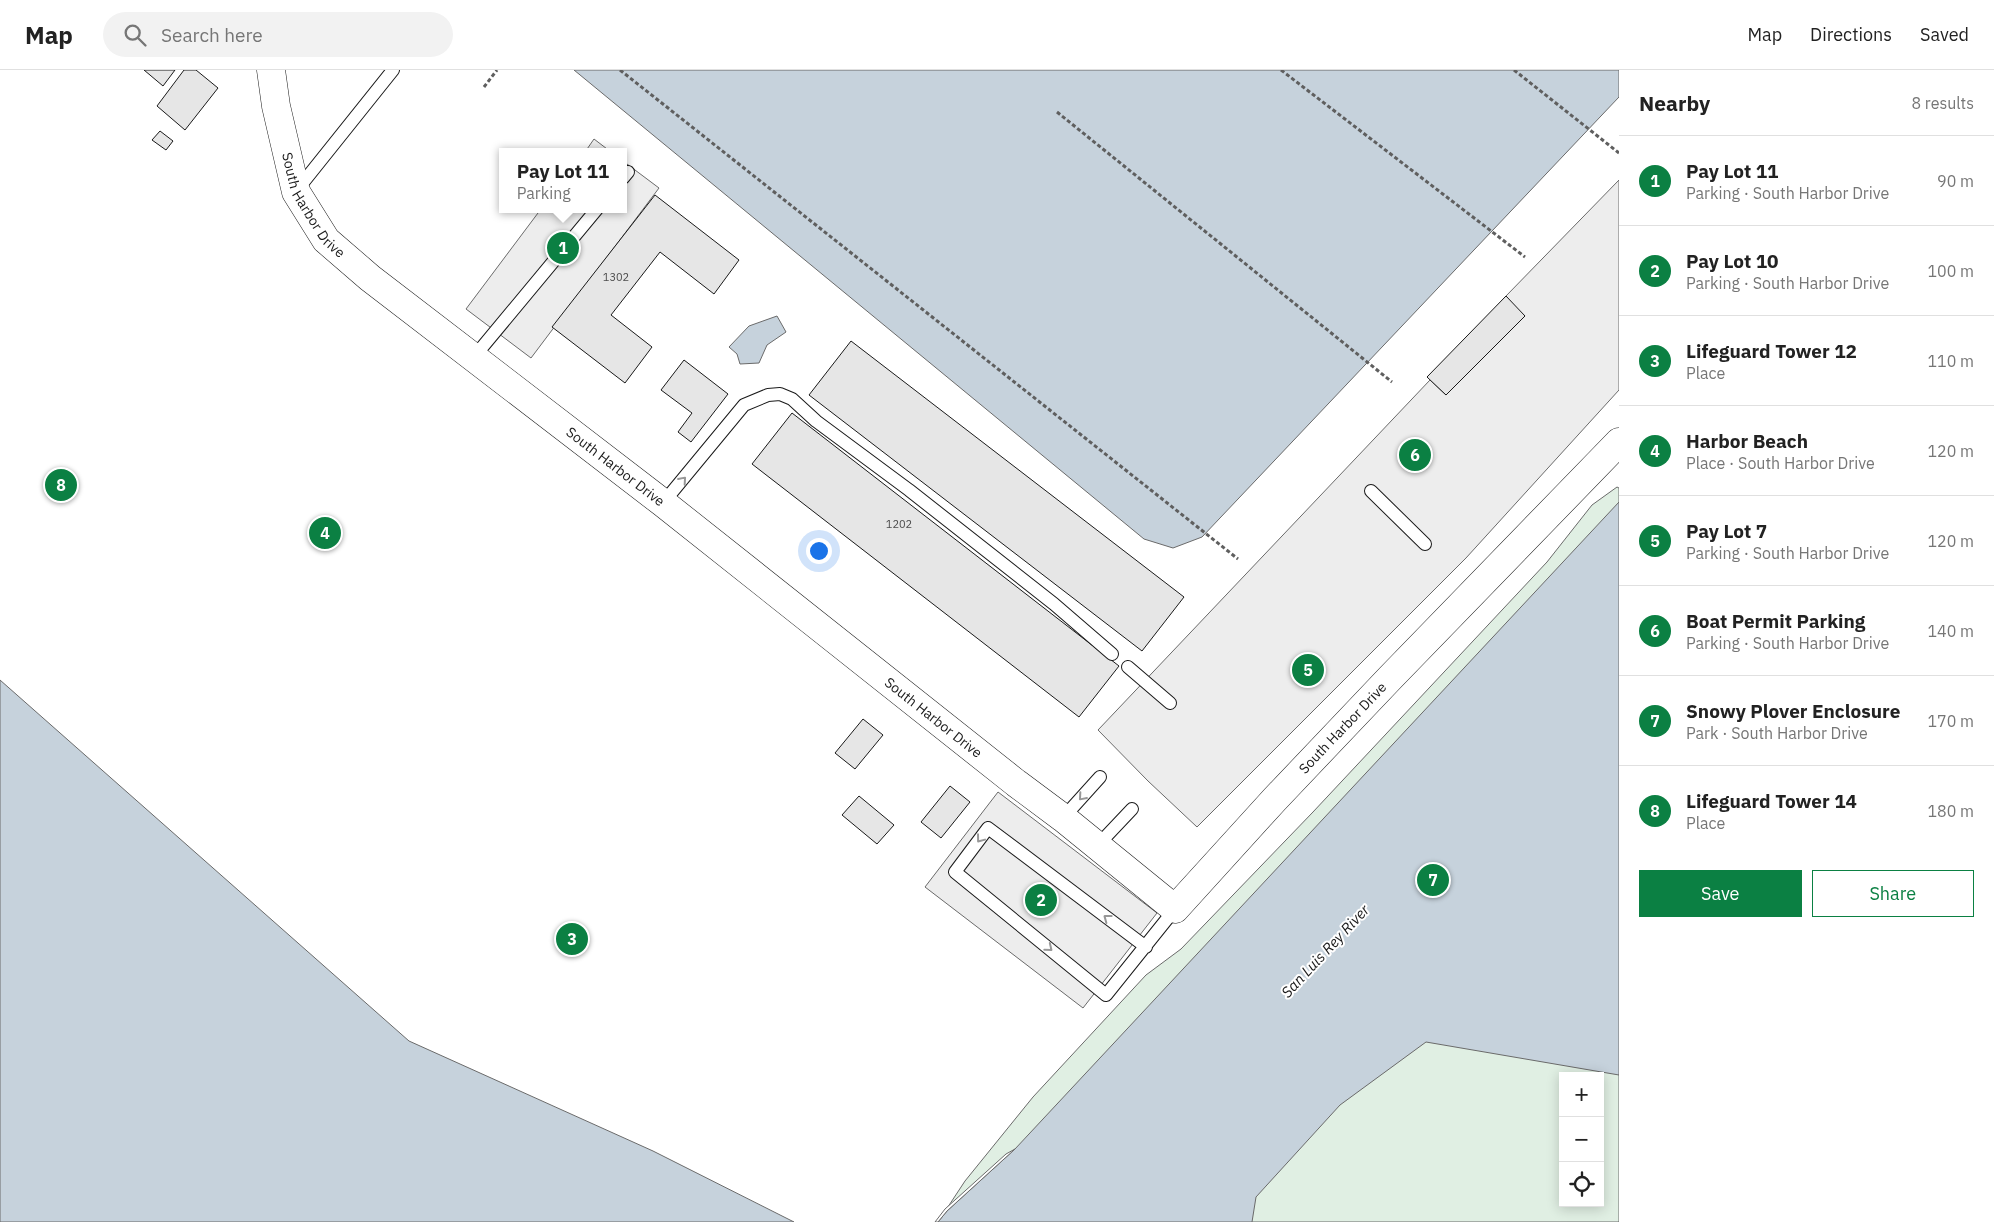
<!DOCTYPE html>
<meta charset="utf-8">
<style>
:root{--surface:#fff;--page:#f2f2f2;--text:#222;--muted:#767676;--line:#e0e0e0;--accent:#0b8043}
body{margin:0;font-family:"IBM Plex Sans",sans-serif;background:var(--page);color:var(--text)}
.controls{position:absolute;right:15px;bottom:15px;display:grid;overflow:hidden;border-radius:0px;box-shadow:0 2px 12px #0003}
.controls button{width:45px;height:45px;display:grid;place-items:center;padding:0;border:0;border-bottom:1px solid var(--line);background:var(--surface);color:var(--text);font:25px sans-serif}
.you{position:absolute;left:818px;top:480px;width:18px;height:18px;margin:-12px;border:4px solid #fff;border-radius:50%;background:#1a73e8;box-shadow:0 0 0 8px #1a73e833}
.badge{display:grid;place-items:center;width:32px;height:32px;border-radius:50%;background:var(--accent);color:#fff;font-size:16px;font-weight:700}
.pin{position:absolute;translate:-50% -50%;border:2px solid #fff;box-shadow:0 1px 5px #0006}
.popup{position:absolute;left:499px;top:78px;width:128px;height:65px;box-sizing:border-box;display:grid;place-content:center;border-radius:0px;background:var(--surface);filter:drop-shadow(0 1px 4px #0005);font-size:16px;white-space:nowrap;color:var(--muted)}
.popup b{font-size:19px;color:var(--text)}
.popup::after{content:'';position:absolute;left:50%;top:100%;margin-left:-10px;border:10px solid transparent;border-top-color:var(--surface)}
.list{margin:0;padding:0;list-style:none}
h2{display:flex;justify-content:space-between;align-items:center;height:65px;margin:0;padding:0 20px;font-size:21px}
h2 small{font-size:16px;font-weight:400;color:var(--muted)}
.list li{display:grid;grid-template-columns:32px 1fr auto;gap:15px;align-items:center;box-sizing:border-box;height:90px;padding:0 20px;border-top:1px solid var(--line)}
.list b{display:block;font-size:19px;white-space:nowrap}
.list p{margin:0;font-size:16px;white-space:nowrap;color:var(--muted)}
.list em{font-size:16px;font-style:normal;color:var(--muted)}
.actions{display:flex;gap:10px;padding:15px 20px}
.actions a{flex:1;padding:11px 0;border:1px solid var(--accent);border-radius:0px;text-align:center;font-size:18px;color:var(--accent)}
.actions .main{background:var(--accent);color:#fff}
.icon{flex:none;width:28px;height:28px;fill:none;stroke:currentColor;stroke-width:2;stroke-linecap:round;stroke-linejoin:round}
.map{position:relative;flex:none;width:1619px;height:1152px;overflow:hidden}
header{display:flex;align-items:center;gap:30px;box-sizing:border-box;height:70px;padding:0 25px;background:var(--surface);border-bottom:1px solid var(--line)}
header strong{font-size:24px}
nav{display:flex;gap:28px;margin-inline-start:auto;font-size:18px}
.search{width:350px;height:45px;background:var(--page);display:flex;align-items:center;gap:12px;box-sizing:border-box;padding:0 18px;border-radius:28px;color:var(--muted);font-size:19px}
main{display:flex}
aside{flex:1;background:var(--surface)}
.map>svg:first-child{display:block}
</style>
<header>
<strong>Map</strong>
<div class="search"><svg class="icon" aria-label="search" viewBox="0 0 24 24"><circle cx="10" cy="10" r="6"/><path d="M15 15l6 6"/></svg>Search here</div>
<nav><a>Map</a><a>Directions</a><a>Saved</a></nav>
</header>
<main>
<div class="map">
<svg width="1619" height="1152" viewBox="0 0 1619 1152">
<rect width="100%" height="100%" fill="#fff"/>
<path fill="#e0efe3" stroke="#6a6a6a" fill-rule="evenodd" d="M 1617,417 L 1619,418 L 1619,1152 L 938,1152 L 965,1111 L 1033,1027 L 1146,905 L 1181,879 L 1313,742 L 1547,492 L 1592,435 ZM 1563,1006 L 1600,1006 L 1600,1133 L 1563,1133 Z"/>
<g fill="#ededed" stroke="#6a6a6a">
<path d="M 594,69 L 611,82 L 585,82 Z"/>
<path d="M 623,91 L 659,118 L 531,288 L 466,239 L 541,139 L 623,139 Z"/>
<path d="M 1619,110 L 1619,320 L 1466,488 L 1197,757 L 1148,711 L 1098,660 L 1430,310 L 1446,325 L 1506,226 Z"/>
<path d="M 998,722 L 1157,843 L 1083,938 L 925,817 Z"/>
</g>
<g fill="#c6d2dc" stroke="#6a6a6a">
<path d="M 574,0 L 1619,0 L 1619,27 L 1202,467 L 1173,478 L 1144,469 Z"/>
<path d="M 777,246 L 786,262 L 767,275 L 759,293 L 740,294 L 737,284 L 729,277 L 749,256 Z"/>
<path d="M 1619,432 L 1619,1005 L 1426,972 L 1340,1035 L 1256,1127 L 1252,1152 L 938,1152 L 947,1141 L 1015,1079 Z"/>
<path d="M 0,610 L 409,971 L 653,1081 L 794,1152 L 0,1152 Z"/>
</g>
<path fill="#fff" stroke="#6a6a6a" d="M 1015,1079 L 947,1141 L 938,1152 L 935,1152 L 945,1139 L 1006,1084 Z"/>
<g fill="#e6e6e6" stroke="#1a1a1a">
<path d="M 144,0 L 175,0 L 163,16 Z"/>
<path d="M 184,0 L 196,0 L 218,18 L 185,60 L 157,36 Z"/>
<path d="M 160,61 L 173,71 L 166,80 L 152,70 Z"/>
<path d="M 655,125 L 739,190 L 714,224 L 660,182 L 611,245 L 652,277 L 625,313 L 552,257 Z"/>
<path d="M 1506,226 L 1525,246 L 1446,325 L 1427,307 Z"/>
<path d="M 851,271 L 1184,527 L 1142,581 L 809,325 Z"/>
<path d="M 684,290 L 728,324 L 691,372 L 678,362 L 692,343 L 661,320 Z"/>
<path d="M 792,343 L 1119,596 L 1079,647 L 752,394 Z"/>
<path d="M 60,403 L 74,413 L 61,429 L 49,417 Z"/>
<path d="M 863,649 L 883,665 L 855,699 L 835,683 Z"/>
<path d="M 950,716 L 970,732 L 941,768 L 921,752 Z"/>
<path d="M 859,726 L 894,755 L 877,774 L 842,745 Z"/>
<path d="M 571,857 L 583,868 L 574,880 L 560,870 Z"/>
</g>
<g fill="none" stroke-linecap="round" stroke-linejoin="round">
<defs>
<g id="service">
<path d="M 623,108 L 628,102"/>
<path d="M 297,120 L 393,0"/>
<path d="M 474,287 L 597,139"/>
<path d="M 1371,421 L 1425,474"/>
<path d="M 663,433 L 744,335 L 768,325 L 780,324 L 792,329 L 816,351 L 909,420 L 1054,534 L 1112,584"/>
<path d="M 1128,597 L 1170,633"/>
<path d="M 1063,748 L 1100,707"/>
<path d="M 1097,776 L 1132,739"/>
<path d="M 1146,877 L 988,758 L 955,802 L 1106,925 L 1175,839"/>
</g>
<g id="tertiary">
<path id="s1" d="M 271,0 L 276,36 L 296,122 L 326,170 L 370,208 L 663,433 L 1016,713 L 1063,748 L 1175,839 L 1275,729 L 1390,608 L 1619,372"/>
</g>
</defs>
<use href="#service" stroke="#1a1a1a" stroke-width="14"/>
<use href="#tertiary" stroke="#1a1a1a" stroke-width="29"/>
<g stroke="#5f5f5f" stroke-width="3" stroke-dasharray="4 2.5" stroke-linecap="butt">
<path d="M 620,0 L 1238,489"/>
<path d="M 1281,0 L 1525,187"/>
<path d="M 1514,0 L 1619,83"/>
<path d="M 484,17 L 497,0"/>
<path d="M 1057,42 L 1392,312"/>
</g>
<use href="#service" stroke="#fff" stroke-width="12"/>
<use href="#tertiary" stroke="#fff" stroke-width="28"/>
</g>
<defs><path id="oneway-chevron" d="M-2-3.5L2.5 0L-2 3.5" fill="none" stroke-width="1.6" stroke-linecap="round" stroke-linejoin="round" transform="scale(1.25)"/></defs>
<g stroke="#989898">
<use href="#oneway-chevron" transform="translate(683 410) rotate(-49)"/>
<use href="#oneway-chevron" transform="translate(1082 727) rotate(131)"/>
<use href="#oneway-chevron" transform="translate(980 769) rotate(127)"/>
<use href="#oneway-chevron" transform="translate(1107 848) rotate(-143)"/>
<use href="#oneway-chevron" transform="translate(1049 878) rotate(39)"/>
</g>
<g text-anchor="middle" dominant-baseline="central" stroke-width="4" stroke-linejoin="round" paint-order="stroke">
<g font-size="11" fill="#4d4d4d">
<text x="616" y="207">1302</text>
<text x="899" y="454">1202</text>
</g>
<g font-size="14" fill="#1a1a1a" stroke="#fff">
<text stroke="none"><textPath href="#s1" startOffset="144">South Harbor Drive</textPath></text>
<text stroke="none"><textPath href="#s1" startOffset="549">South Harbor Drive</textPath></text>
<text stroke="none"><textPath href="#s1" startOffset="954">South Harbor Drive</textPath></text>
<text stroke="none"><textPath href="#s1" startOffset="1509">South Harbor Drive</textPath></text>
</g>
<g font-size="15" font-style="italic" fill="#1a1a1a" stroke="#fff">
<text transform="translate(1325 881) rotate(-47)">San Luis Rey River</text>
</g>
</g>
</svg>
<div class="controls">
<button>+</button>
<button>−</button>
<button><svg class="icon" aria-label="locate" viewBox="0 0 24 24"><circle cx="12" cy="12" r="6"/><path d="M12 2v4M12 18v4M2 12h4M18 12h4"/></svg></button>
</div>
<div class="you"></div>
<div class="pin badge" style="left:563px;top:178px">1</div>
<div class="popup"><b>Pay Lot 11</b>Parking</div>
<div class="pin badge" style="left:1041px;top:830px">2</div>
<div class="pin badge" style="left:572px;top:869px">3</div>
<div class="pin badge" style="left:325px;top:463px">4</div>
<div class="pin badge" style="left:1308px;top:600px">5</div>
<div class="pin badge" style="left:1415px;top:385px">6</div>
<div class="pin badge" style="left:1433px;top:810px">7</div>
<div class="pin badge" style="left:61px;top:415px">8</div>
</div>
<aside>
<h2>Nearby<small>8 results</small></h2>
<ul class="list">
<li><span class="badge">1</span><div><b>Pay Lot 11</b><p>Parking · South Harbor Drive</p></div><em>90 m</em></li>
<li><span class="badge">2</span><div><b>Pay Lot 10</b><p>Parking · South Harbor Drive</p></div><em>100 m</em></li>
<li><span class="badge">3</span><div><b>Lifeguard Tower 12</b><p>Place</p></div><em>110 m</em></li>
<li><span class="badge">4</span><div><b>Harbor Beach</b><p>Place · South Harbor Drive</p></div><em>120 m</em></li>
<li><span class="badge">5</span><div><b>Pay Lot 7</b><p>Parking · South Harbor Drive</p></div><em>120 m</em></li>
<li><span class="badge">6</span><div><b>Boat Permit Parking</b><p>Parking · South Harbor Drive</p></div><em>140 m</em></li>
<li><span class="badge">7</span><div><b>Snowy Plover Enclosure</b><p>Park · South Harbor Drive</p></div><em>170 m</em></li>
<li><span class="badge">8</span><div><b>Lifeguard Tower 14</b><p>Place</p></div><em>180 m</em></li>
</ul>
<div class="actions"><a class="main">Save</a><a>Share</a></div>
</aside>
</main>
